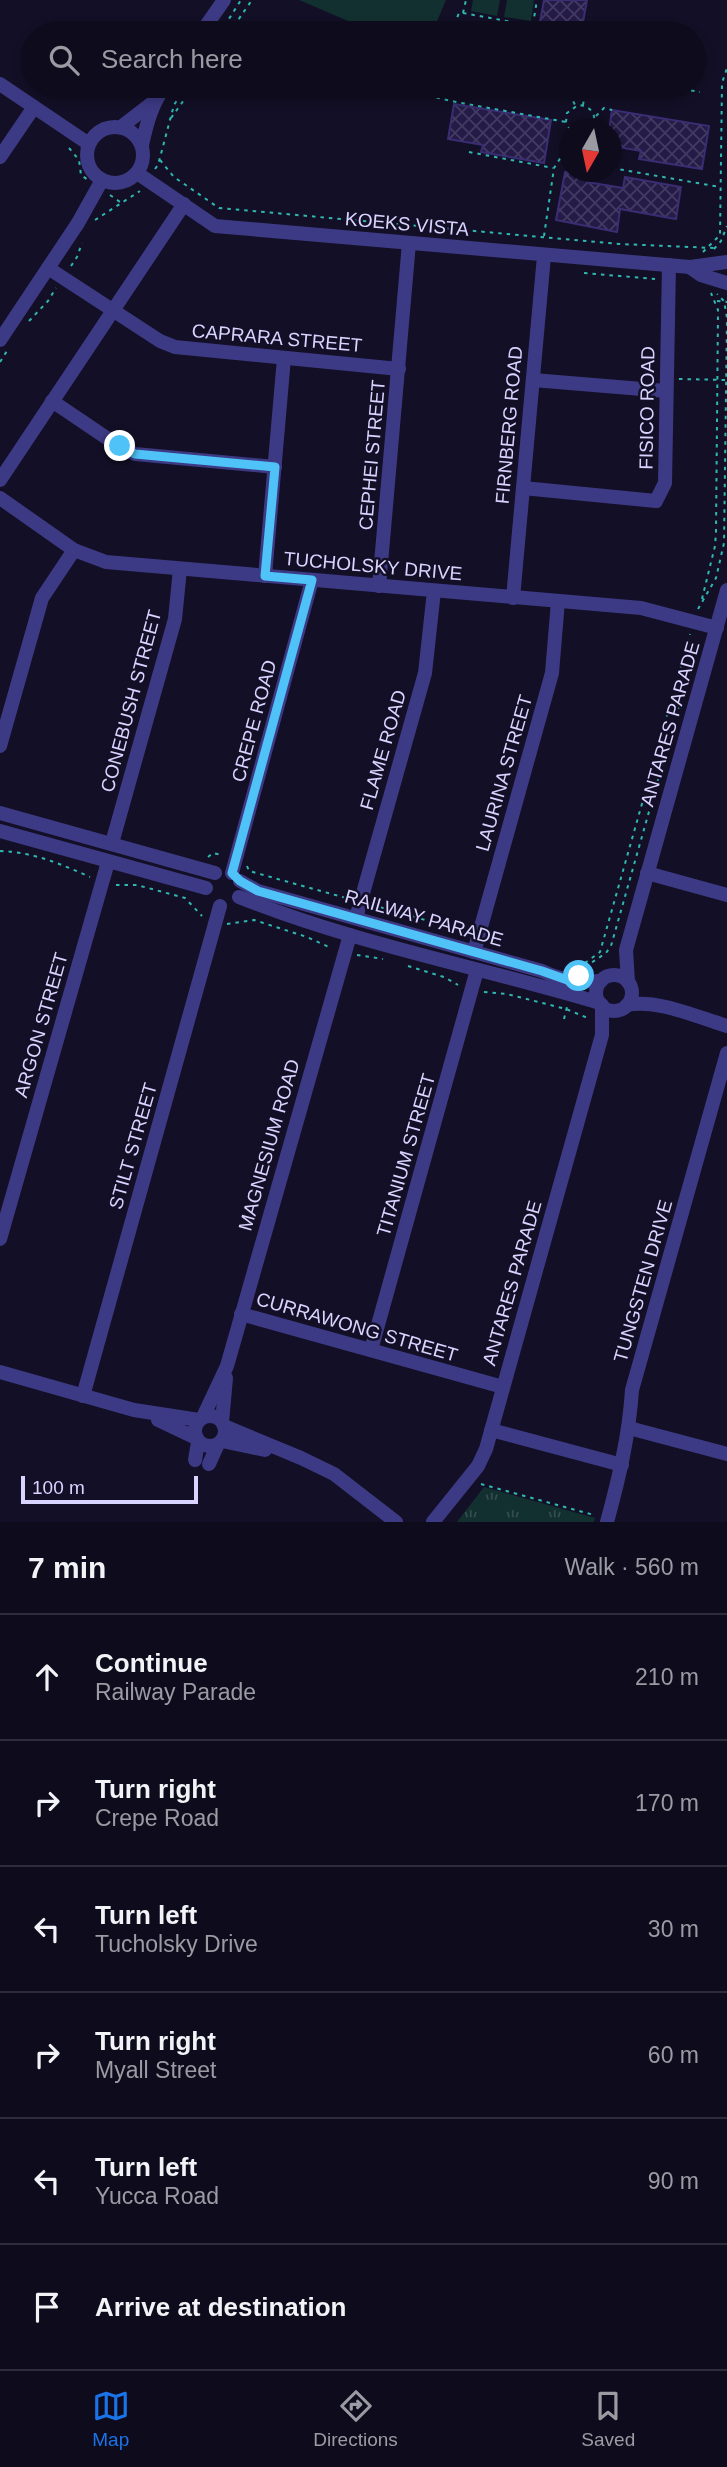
<!DOCTYPE html>
<meta charset="utf-8">
<style>
:root{--surface:#0e0b1c;--page:#1c1929;--text:#f1f3f6;--muted:#9b9ba3;--line:#2e2b3b;--accent:#1a73e8}
body{margin:0;font-family:Arial,sans-serif;background:var(--page);color:var(--text)}
.compass{position:absolute;left:559px;top:119px;width:63px;height:63px;border-radius:50%;background:var(--surface);box-shadow:0 4px 10px #0003;rotate:189deg}
.scale{position:absolute;left:21px;bottom:18px;width:177px;box-sizing:border-box;padding-left:7px;border:4px solid #d9d4ff;border-top:0;font-size:19px;line-height:24px;white-space:nowrap;color:#d9d4ff;-webkit-text-stroke:5px #130f26;paint-order:stroke}
.stop{position:absolute;width:21px;height:21px;margin:-16px;border:5px solid #4fc3f7;border-radius:50%;background:#fff}
.stop.end{background:#4fc3f7;border-color:#fff;box-shadow:0 2px 7px #0008}
.list{margin:0;padding:0;list-style:none}
h2{display:flex;justify-content:space-between;align-items:center;height:91px;margin:0;padding:0 28px;font-size:30px}
h2 small{font-size:23px;font-weight:400;color:var(--muted)}
.list li{display:grid;grid-template-columns:46px 1fr auto;gap:21px;align-items:center;box-sizing:border-box;height:126px;padding:0 28px;border-top:2px solid var(--line)}
.list b{display:block;font-size:26px;white-space:nowrap}
.list p{margin:0;font-size:23px;white-space:nowrap;color:var(--muted)}
.list em{font-size:23px;font-style:normal;color:var(--muted)}
.icon{flex:none;width:38px;height:38px;fill:none;stroke:currentColor;stroke-width:2;stroke-linecap:round;stroke-linejoin:round}
.map{position:relative;flex:none;width:727px;height:1522px;overflow:hidden}
.search{position:absolute;background:var(--surface);box-shadow:0 4px 10px #0003;left:21px;right:21px;top:21px;height:77px;display:flex;align-items:center;gap:18px;box-sizing:border-box;padding:0 24px;border-radius:38px;color:var(--muted);font-size:26px}
.sheet{height:847px;background:var(--surface)}
nav{display:flex;justify-content:space-around;align-items:center;box-sizing:border-box;height:98px;border-top:2px solid var(--line);background:var(--surface);font-size:19px;color:var(--muted)}
nav a{display:grid;justify-items:center;gap:4px}
nav .on{color:var(--accent)}
.map>svg:first-child{display:block}
</style>
<div class="map">
<svg width="727" height="1522" viewBox="0 0 727 1522">
<defs>
<pattern id="park-tufts" width="24" height="20" patternUnits="userSpaceOnUse" patternTransform="scale(1.75)"><rect width="24" height="20" fill="#12302f"/><path d="M3 7l-1-3M5 7V3M7 7l1-3M15 17l-1-3M17 17v-4M19 17l1-3" fill="none" stroke="#344d4e"/></pattern>
<pattern id="building-cross-hatch" width="8" height="8" patternUnits="userSpaceOnUse" patternTransform="scale(1.75)"><rect width="8" height="8" fill="#241b47"/><path d="M0 0l8 8M0 8l8-8" fill="none" stroke="#433b63"/></pattern>
</defs>
<rect width="100%" height="100%" fill="#130f26"/>
<path fill="url(#park-tufts)" d="M 484,1487 L 595,1518 L 594,1522 L 457,1522 Z"/>
<g fill="#12302f">
<path d="M 299,0 L 446,0 L 432,33 L 376,33 Z"/>
<path d="M 473,0 L 500,0 L 497,16 L 471,11 Z"/>
<path d="M 507,0 L 534,0 L 531,21 L 504,17 Z"/>
</g>
<g fill="url(#building-cross-hatch)" stroke="#3b2d73" stroke-width="2">
<path d="M 544,0 L 587,0 L 581,33 L 542,33 L 539,27 Z"/>
<path d="M 454,104 L 551,120 L 544,163 L 481,152 L 483,145 L 448,139 Z"/>
<path d="M 612,110 L 709,126 L 702,169 L 639,159 L 641,151 L 612,146 L 612,130 L 609,130 Z"/>
<path d="M 565,172 L 589,172 L 587,182 L 623,188 L 625,177 L 681,187 L 676,219 L 620,209 L 617,232 L 556,220 Z"/>
</g>
<g fill="none" stroke-linecap="round" stroke-linejoin="round">
<g stroke="#2fb8b0" stroke-width="2" stroke-dasharray="3.5 5" stroke-linecap="butt">
<path d="M 463,13 L 534,26"/>
<path d="M 596,30 L 607,32"/>
<path d="M 220,33 L 241,0"/>
<path d="M 229,33 L 252,0"/>
<path d="M 451,33 L 459,13 L 463,13 L 466,0"/>
<path d="M 535,33 L 533,24 L 537,0"/>
<path d="M 595,33 L 597,23"/>
<path d="M 566,86 L 575,105"/>
<path d="M 666,86 L 700,92"/>
<path d="M 395,88 L 456,102 L 566,122"/>
<path d="M 583,105 L 586,86"/>
<path d="M 596,116 L 604,108 L 612,110"/>
<path d="M 171,118 L 194,86"/>
<path d="M 570,130 L 566,122 L 567,113 L 578,105 C 593,106 599,118 590,130"/>
<path d="M 69,148 L 79,160 L 81,175 L 88,180"/>
<path d="M 469,152 L 553,168"/>
<path d="M 560,159 L 570,161"/>
<path d="M 160,160 L 174,177 L 219,208 L 619,244 L 714,248"/>
<path d="M 612,168 L 720,187"/>
<path d="M 155,169 L 158,165 L 174,105 L 186,86"/>
<path d="M 110,195 L 120,202"/>
<path d="M 95,220 L 140,191"/>
<path d="M 544,236 L 554,168 L 570,143"/>
<path d="M 714,249 L 721,241 L 727,226"/>
<path d="M 703,252 L 720,235 L 722,83 L 727,68"/>
<path d="M 71,266 L 77,257 L 82,243"/>
<path d="M 584,273 L 655,279"/>
<path d="M 717,301 L 727,302"/>
<path d="M 29,321 L 48,301 L 56,288"/>
<path d="M 0,362 L 7,351"/>
<path d="M 679,379 L 726,380"/>
<path d="M 702,599 L 715,546 L 716,532 L 718,310 L 711,293"/>
<path d="M 698,609 L 716,578 L 724,543 L 727,318 L 724,301 L 717,294"/>
<path d="M 0,851 C 33,852 61,864 90,877"/>
<path d="M 208,857 L 213,853 L 222,855"/>
<path d="M 247,866 L 249,871 L 346,898"/>
<path d="M 116,885 L 137,885 L 185,898 L 202,916"/>
<path d="M 372,905 L 464,931"/>
<path d="M 227,924 L 254,920 L 307,937 L 331,948"/>
<path d="M 357,955 L 383,959"/>
<path d="M 408,966 L 444,977 L 458,985"/>
<path d="M 585,967 L 606,953 L 611,946 L 680,702 L 679,677"/>
<path d="M 578,968 L 600,952 L 690,634"/>
<path d="M 484,992 L 507,994 L 566,1009 L 590,1019"/>
<path d="M 564,1019 L 567,1007"/>
<path d="M 481,1484 L 594,1515"/>
</g>
<g stroke="#3d3a85" stroke-width="14">
<path d="M 201,33 L 224,0"/>
<path d="M 0,84 L 89,144"/>
<circle cx="115" cy="155" r="28"/>
<path d="M 121,127 L 152,103"/>
<path d="M 142,145 C 147,122 152,104 165,86"/>
<path d="M 0,157 L 34,107"/>
<path d="M 137,173 L 215,226 L 690,267 L 727,262"/>
<path d="M 48,268 L 160,341 L 175,347 L 399,369"/>
<path d="M 691,268 L 701,275 L 727,283"/>
<path d="M 0,340 L 78,223 L 102,180"/>
<path d="M 533,380 L 666,391"/>
<path d="M 52,401 L 120,447 L 135,454 L 275,467"/>
<path d="M 0,480 L 184,204"/>
<path d="M 523,488 L 656,501 L 665,483 L 669,265"/>
<path d="M 0,498 L 74,550 L 106,562 L 641,608 L 717,628"/>
<path d="M 265,576 L 284,358"/>
<path d="M 379,586 L 409,243"/>
<path d="M 513,598 L 544,256"/>
<path d="M 0,746 L 42,598 L 74,550"/>
<path d="M 0,813 L 215,873"/>
<path d="M 0,831 L 206,888"/>
<path d="M 112,843 L 175,619 L 180,569"/>
<path d="M 232,873 L 312,580"/>
<path d="M 647,873 L 727,895"/>
<path d="M 240,881 L 258,891 L 542,971 C 563,981 578,982 601,981"/>
<path d="M 239,897 C 356,944 480,967 600,1003"/>
<path d="M 356,918 L 425,673 L 434,591"/>
<path d="M 474,952 L 552,673 L 558,601"/>
<circle cx="614" cy="993" r="18"/>
<path d="M 628,982 L 626,950 L 727,590"/>
<path d="M 627,1005 C 658,999 697,1017 727,1026"/>
<path d="M 0,1239 L 108,862"/>
<path d="M 241,1314 L 503,1387"/>
<path d="M 371,1350 L 477,970"/>
<path d="M 0,1372 L 134,1410 L 199,1420"/>
<path d="M 83,1396 L 220,906"/>
<circle cx="210" cy="1431" r="15"/>
<path d="M 203,1417 L 227,1366 L 350,935"/>
<path d="M 158,1420 L 196,1438"/>
<path d="M 222,1422 L 226,1378"/>
<path d="M 224,1426 L 301,1458 L 334,1474 L 396,1522"/>
<path d="M 629,1428 L 727,1454"/>
<path d="M 491,1430 L 622,1465"/>
<path d="M 222,1441 L 265,1450"/>
<path d="M 195,1460 L 198,1442"/>
<path d="M 209,1464 L 218,1444"/>
<path d="M 433,1522 L 478,1466 L 486,1449 L 602,1035 L 602,1005"/>
<path d="M 607,1522 C 619,1478 629,1436 632,1390 L 727,1053"/>
</g>
</g>
<g fill="none" stroke-linecap="round" stroke-linejoin="round">
<path stroke="#4fc3f7" stroke-width="9" d="M 120,446 L 135,454 L 275,467 L 265,576 L 312,580 L 232,873 L 240,881 L 258,891 L 542,971 L 573,982 L 578,982 L 579,976"/>
</g>
<g text-anchor="middle" dominant-baseline="central" stroke-width="5" stroke-linejoin="round" paint-order="stroke">
<g font-size="19" fill="#d9d4ff" stroke="#130f26">
<text transform="translate(407 224) rotate(5)">KOEKS VISTA</text>
<text transform="translate(277 338) rotate(5)">CAPRARA STREET</text>
<text transform="translate(647 408) rotate(-89)">FISICO ROAD</text>
<text transform="translate(509 425) rotate(-85)">FIRNBERG ROAD</text>
<text transform="translate(372 455) rotate(-85)">CEPHEI STREET</text>
<text transform="translate(373 566) rotate(5)">TUCHOLSKY DRIVE</text>
<text transform="translate(131 701) rotate(-75)">CONEBUSH STREET</text>
<text transform="translate(254 721) rotate(-75)">CREPE ROAD</text>
<text transform="translate(670 724) rotate(-74)">ANTARES PARADE</text>
<text transform="translate(383 750) rotate(-74)">FLAME ROAD</text>
<text transform="translate(504 773) rotate(-74)">LAURINA STREET</text>
<text transform="translate(424 918) rotate(16)">RAILWAY PARADE</text>
<text transform="translate(41 1025) rotate(-74)">ARGON STREET</text>
<text transform="translate(269 1145) rotate(-74)">MAGNESIUM ROAD</text>
<text transform="translate(133 1146) rotate(-74)">STILT STREET</text>
<text transform="translate(406 1155) rotate(-74)">TITANIUM STREET</text>
<text transform="translate(643 1281) rotate(-74)">TUNGSTEN DRIVE</text>
<text transform="translate(512 1283) rotate(-74)">ANTARES PARADE</text>
<text transform="translate(357 1327) rotate(16)">CURRAWONG STREET</text>
</g>
</g>
</svg>
<svg class="compass" viewBox="-18 -18 36 36"><path d="M0-13l5 13h-10z" fill="#e53935"/><path d="M0 13l5-13h-10z" fill="#9b9ba3"/></svg>
<div class="scale">100 m</div>
<div class="stop" style="left:579px;top:976px"></div>
<div class="stop end" style="left:120px;top:446px"></div>
<div class="search"><svg class="icon" aria-label="search" viewBox="0 0 24 24"><circle cx="10" cy="10" r="6"/><path d="M15 15l6 6"/></svg>Search here</div>
</div>
<section class="sheet">
<h2>7 min<small>Walk · 560 m</small></h2>
<ul class="list">
<li><svg class="icon" aria-label="ahead" viewBox="0 0 24 24"><path d="M12 20V5M6 11l6-6 6 6"/></svg><div><b>Continue</b><p>Railway Parade</p></div><em>210 m</em></li>
<li><svg class="icon" aria-label="right" viewBox="0 0 24 24"><path d="M7 20v-9h11M14 6l5 5-5 5"/></svg><div><b>Turn right</b><p>Crepe Road</p></div><em>170 m</em></li>
<li><svg class="icon" aria-label="left" viewBox="0 0 24 24"><path d="M17 20v-9H6M10 6l-5 5 5 5"/></svg><div><b>Turn left</b><p>Tucholsky Drive</p></div><em>30 m</em></li>
<li><svg class="icon" aria-label="right" viewBox="0 0 24 24"><path d="M7 20v-9h11M14 6l5 5-5 5"/></svg><div><b>Turn right</b><p>Myall Street</p></div><em>60 m</em></li>
<li><svg class="icon" aria-label="left" viewBox="0 0 24 24"><path d="M17 20v-9H6M10 6l-5 5 5 5"/></svg><div><b>Turn left</b><p>Yucca Road</p></div><em>90 m</em></li>
<li><svg class="icon" aria-label="arrive" viewBox="0 0 24 24"><path d="M6 21V4h12l-3 4 3 4H6"/></svg><div><b>Arrive at destination</b></div></li>
</ul>
</section>
<nav>
<a class="on"><svg class="icon" aria-label="map" viewBox="0 0 24 24"><path d="M3 6l6-2 6 2 6-2v14l-6 2-6-2-6 2zM9 4v14M15 6v14"/></svg>Map</a>
<a><svg class="icon" aria-label="directions" viewBox="0 0 24 24"><path d="M12 3l9 9-9 9-9-9zM9 14v-3h6M13 9l2 2-2 2"/></svg>Directions</a>
<a><svg class="icon" aria-label="saved" viewBox="0 0 24 24"><path d="M7 4h10v16l-5-4-5 4z"/></svg>Saved</a>
</nav>
